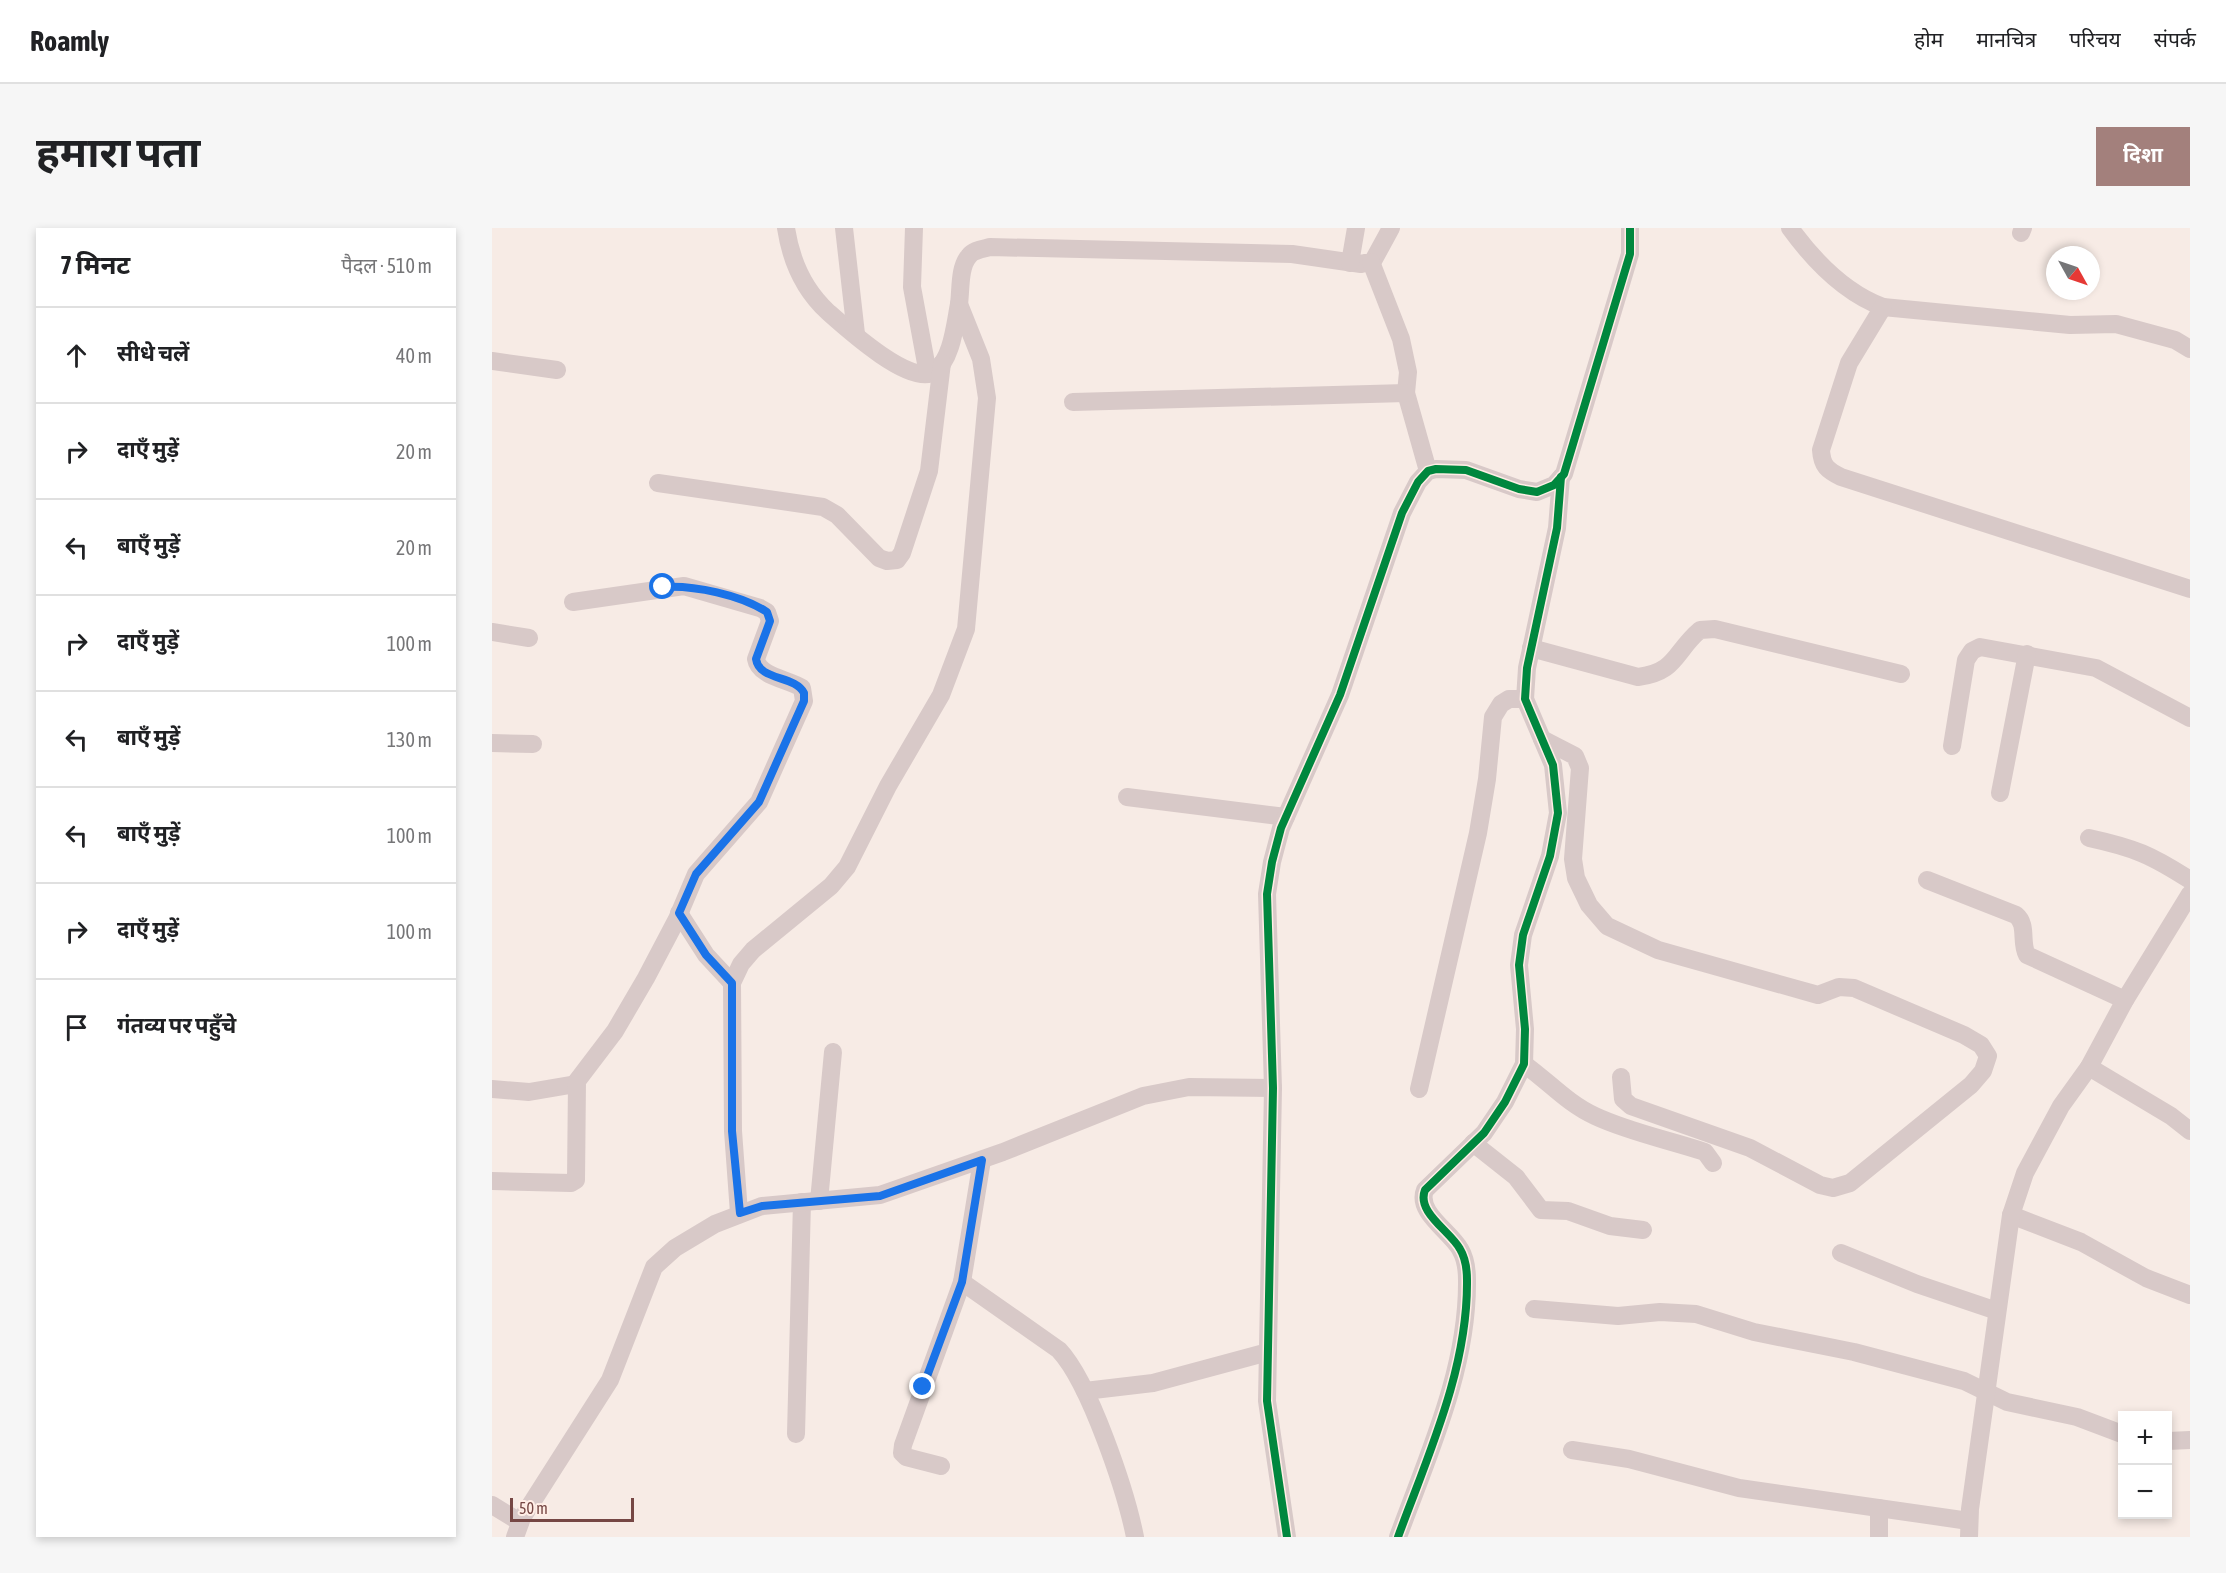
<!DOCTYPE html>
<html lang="hi">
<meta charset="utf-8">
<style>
:root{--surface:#fff;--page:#f6f6f6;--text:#202124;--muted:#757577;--line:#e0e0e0;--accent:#a3807c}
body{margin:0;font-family:"Asap Condensed","Noto Sans Devanagari",sans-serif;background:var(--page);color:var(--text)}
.controls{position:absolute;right:18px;bottom:18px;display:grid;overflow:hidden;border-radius:0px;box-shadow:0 3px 9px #0003}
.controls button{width:54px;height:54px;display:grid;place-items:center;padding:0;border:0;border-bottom:2px solid var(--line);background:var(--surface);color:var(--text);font:30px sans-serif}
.compass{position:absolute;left:1554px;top:18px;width:54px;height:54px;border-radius:50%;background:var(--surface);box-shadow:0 3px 9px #0003;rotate:130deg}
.scale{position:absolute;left:18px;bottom:15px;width:124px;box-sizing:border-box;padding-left:6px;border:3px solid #764744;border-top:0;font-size:16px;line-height:21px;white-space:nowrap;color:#764744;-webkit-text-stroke:4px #ffeee6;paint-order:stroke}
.stop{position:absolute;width:18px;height:18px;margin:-14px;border:4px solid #1a73e8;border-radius:50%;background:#fff}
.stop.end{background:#1a73e8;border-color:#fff;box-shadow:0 2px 6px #0008}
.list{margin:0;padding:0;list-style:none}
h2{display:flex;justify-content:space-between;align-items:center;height:78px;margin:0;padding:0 24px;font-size:26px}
h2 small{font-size:20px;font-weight:400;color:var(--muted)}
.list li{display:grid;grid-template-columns:39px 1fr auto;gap:18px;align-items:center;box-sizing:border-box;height:96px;padding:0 24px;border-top:2px solid var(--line)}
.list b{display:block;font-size:22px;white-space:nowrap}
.list em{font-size:20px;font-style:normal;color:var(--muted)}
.icon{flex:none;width:33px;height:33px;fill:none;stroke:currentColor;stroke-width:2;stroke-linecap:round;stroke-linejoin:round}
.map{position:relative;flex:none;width:1698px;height:1309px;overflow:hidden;border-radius:0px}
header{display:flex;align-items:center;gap:36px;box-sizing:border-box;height:84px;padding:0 30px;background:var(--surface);border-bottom:2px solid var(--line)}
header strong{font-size:28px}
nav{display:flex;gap:33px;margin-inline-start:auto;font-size:21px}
.intro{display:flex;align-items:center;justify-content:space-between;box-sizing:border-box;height:144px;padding:0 36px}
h1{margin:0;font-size:42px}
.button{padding:15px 27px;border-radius:0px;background:var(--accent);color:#fff;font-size:21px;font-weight:700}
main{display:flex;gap:36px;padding:0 36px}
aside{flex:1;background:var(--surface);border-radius:0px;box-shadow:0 3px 9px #0003}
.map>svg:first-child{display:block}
</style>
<header>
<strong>Roamly</strong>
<nav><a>होम</a><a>मानचित्र</a><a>परिचय</a><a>संपर्क</a></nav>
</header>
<div class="intro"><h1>हमारा पता</h1><a class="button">दिशा</a></div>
<main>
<aside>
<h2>7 मिनट<small>पैदल · 510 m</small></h2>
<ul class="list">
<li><svg class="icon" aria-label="ahead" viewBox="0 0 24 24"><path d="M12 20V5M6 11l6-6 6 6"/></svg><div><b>सीधे चलें</b></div><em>40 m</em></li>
<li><svg class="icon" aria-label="right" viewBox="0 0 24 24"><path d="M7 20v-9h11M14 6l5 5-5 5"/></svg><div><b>दाएँ मुड़ें</b></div><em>20 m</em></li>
<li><svg class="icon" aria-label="left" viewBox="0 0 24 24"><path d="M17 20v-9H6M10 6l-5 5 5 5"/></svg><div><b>बाएँ मुड़ें</b></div><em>20 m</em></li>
<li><svg class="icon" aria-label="right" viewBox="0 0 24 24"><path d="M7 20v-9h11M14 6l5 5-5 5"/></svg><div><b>दाएँ मुड़ें</b></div><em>100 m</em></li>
<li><svg class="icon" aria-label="left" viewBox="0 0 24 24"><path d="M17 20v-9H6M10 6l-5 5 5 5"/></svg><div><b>बाएँ मुड़ें</b></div><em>130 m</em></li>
<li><svg class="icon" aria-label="left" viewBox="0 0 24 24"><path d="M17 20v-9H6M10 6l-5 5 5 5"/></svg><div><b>बाएँ मुड़ें</b></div><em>100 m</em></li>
<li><svg class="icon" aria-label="right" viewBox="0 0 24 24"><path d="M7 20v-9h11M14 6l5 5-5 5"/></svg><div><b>दाएँ मुड़ें</b></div><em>100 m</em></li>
<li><svg class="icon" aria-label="arrive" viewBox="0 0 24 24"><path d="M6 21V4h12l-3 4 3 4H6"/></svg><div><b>गंतव्य पर पहुँचे</b></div></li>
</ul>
</aside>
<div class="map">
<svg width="1698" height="1309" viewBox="0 0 1698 1309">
<rect width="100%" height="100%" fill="#f7ebe5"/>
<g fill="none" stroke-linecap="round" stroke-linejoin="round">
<g stroke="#d8c9c8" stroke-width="18">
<path d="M 294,0 C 299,33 311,61 336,84 C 354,100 419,159 442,144 C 460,132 463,96 467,76 C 469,62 467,39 477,28 C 481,22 491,21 498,19 L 800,26 L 869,36 L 881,33 L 899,0"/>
<path d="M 352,0 L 364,106"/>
<path d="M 422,0 L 420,59 L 436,146"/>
<path d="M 1298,0 C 1322,33 1353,65 1391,79 L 1578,97 L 1624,96 L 1683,112 L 1698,121"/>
<path d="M 1529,5 L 1531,0"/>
<path d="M 879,34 L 909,111 L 916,144 L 914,165 L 936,243"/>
<path d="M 858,35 L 864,0"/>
<path d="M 1391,79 L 1357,135 L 1329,222 C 1330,238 1335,242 1349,249 L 1698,361"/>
<path d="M 0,133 L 65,142"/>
<path d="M 581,174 L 914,165"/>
<path d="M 166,255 L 331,279 L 345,287 L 387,330 L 395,333 L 405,332 L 410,325 L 437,243 L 450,135"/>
<path d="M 0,404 L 37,410"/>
<path d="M 1039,420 L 1146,449 C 1185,444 1182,424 1208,402 L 1223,401 L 1409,446"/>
<path d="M 1050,511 L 1083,528 L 1088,540 L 1081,631 L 1084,650 L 1097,677 L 1115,698 L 1166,722 L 1326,767 L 1347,759 L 1362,760 L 1472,807 L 1489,817 L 1496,828 L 1491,843 L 1479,857 L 1358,955 L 1341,960 L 1328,957 L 1258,920 L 1139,878 L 1131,871 L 1129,849"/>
<path d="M 0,515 L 41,516"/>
<path d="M 1460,518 L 1474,432 L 1480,423 L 1488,419 L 1604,440 L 1698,490"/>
<path d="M 1508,565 L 1535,426"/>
<path d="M 635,569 L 794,589"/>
<path d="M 1597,610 C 1643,620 1659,627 1698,652"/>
<path d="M 1435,652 L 1524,687 C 1536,697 1528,714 1535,727 L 1633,772"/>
<path d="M 187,685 L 214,727 L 240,755"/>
<path d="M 1032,836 C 1056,853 1076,876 1103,888 C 1137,904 1177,912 1213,924 L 1221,935"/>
<path d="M 1597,839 L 1679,888 L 1698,903"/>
<path d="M 0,861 L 37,864 L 84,856"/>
<path d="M 927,861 L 986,605 L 995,551 L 1001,489 L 1009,476 L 1017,471 L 1033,471"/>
<path d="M 981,915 L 1024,949 L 1049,982 L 1076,983 L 1118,998 L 1151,1002"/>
<path d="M 0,953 L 79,955 L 84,952 L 85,853 L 123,803 L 154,750 L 185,691 L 204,646 L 267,574 L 312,473 L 310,460 C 297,451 267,449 264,431 L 278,393 L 275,384 L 268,380 L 192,358 L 81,374"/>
<path d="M 327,973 L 341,824"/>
<path d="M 247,985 L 241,903 L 240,755 L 249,736 L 261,722 L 339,658 L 355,639 L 396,558 L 449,467 L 474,401 L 495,170 L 489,131 L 467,76"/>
<path d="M 1519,987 L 1589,1014 L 1654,1050 L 1698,1067"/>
<path d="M 1349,1025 L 1425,1056 L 1505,1083"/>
<path d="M 470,1054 L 567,1122 C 598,1155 634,1264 643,1309"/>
<path d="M 1042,1081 L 1126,1088 L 1168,1084 L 1204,1086 L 1262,1104 L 1362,1124 L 1472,1153 L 1515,1174 L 1585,1189 L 1630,1206"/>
<path d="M 593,1163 L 661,1155 L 776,1124"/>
<path d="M 304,1206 L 310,974"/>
<path d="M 1676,1213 L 1698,1212"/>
<path d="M 1080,1222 L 1137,1231 L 1247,1260 L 1477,1293"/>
<path d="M 449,1238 L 414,1229 L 410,1225 L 411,1217 L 470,1054 L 490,932"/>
<path d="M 0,1277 L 28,1294"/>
<path d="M 23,1309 L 30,1290 L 118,1152 L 162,1039 L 183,1020 L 223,996 L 270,978 L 388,967 L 511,924 L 651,868 L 697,859 L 781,860"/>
<path d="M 795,1309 L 775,1173 L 781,860 L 775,666 L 780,634 L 789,600 L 848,467 L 910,285 L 926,254 L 936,243 L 944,241 L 974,242 L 1027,261 L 1045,264 L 1062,257 L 1072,246 L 1138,26 L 1138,0"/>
<path d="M 906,1309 C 936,1227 976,1141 975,1052 C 975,1042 974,1031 968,1021 C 958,1003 924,984 933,962 L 992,905 L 1013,874 L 1032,836 L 1033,801 L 1027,737 L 1031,707 L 1058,628 L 1066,585 L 1061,537 L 1033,471 L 1035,440 L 1065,300 L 1069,249"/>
<path d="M 1387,1309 L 1387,1280"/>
<path d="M 1477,1309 L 1478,1281 L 1519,987 L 1533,945 L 1569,878 L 1597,839 L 1633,772 L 1698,666"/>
</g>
<defs>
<g id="cycleway">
<path d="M 795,1309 L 775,1173 L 781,860 L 775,666 L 780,634 L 789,600 L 848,467 L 910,285 L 926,254 L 936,243 L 944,241 L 974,242 L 1027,261 L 1045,264 L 1062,257 L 1072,246 L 1138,26 L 1138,0"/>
<path d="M 906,1309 C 936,1227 976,1141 975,1052 C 975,1042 974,1031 968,1021 C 958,1003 924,984 933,962 L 992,905 L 1013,874 L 1032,836 L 1033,801 L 1027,737 L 1031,707 L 1058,628 L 1066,585 L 1061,537 L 1033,471 L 1035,440 L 1065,300 L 1069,249"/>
</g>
</defs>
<use href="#cycleway" stroke="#ffeee6" stroke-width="11"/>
<use href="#cycleway" stroke="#00873e" stroke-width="8"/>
</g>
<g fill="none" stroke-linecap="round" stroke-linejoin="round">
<path stroke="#1a73e8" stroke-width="8" d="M 171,359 C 202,357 249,367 275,384 L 278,393 L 264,431 C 267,453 303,447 312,465 L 312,473 L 267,574 L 204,646 L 187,685 L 214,727 L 240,755 L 240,903 L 248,985 L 270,978 L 388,968 L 490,932 L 470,1054 L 431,1159"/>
</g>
</svg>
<div class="controls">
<button>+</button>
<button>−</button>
</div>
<svg class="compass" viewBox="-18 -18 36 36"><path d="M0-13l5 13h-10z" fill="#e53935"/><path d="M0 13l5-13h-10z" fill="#757577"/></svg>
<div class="scale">50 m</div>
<div class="stop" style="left:171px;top:359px"></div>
<div class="stop end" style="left:431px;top:1159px"></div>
</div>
</main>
